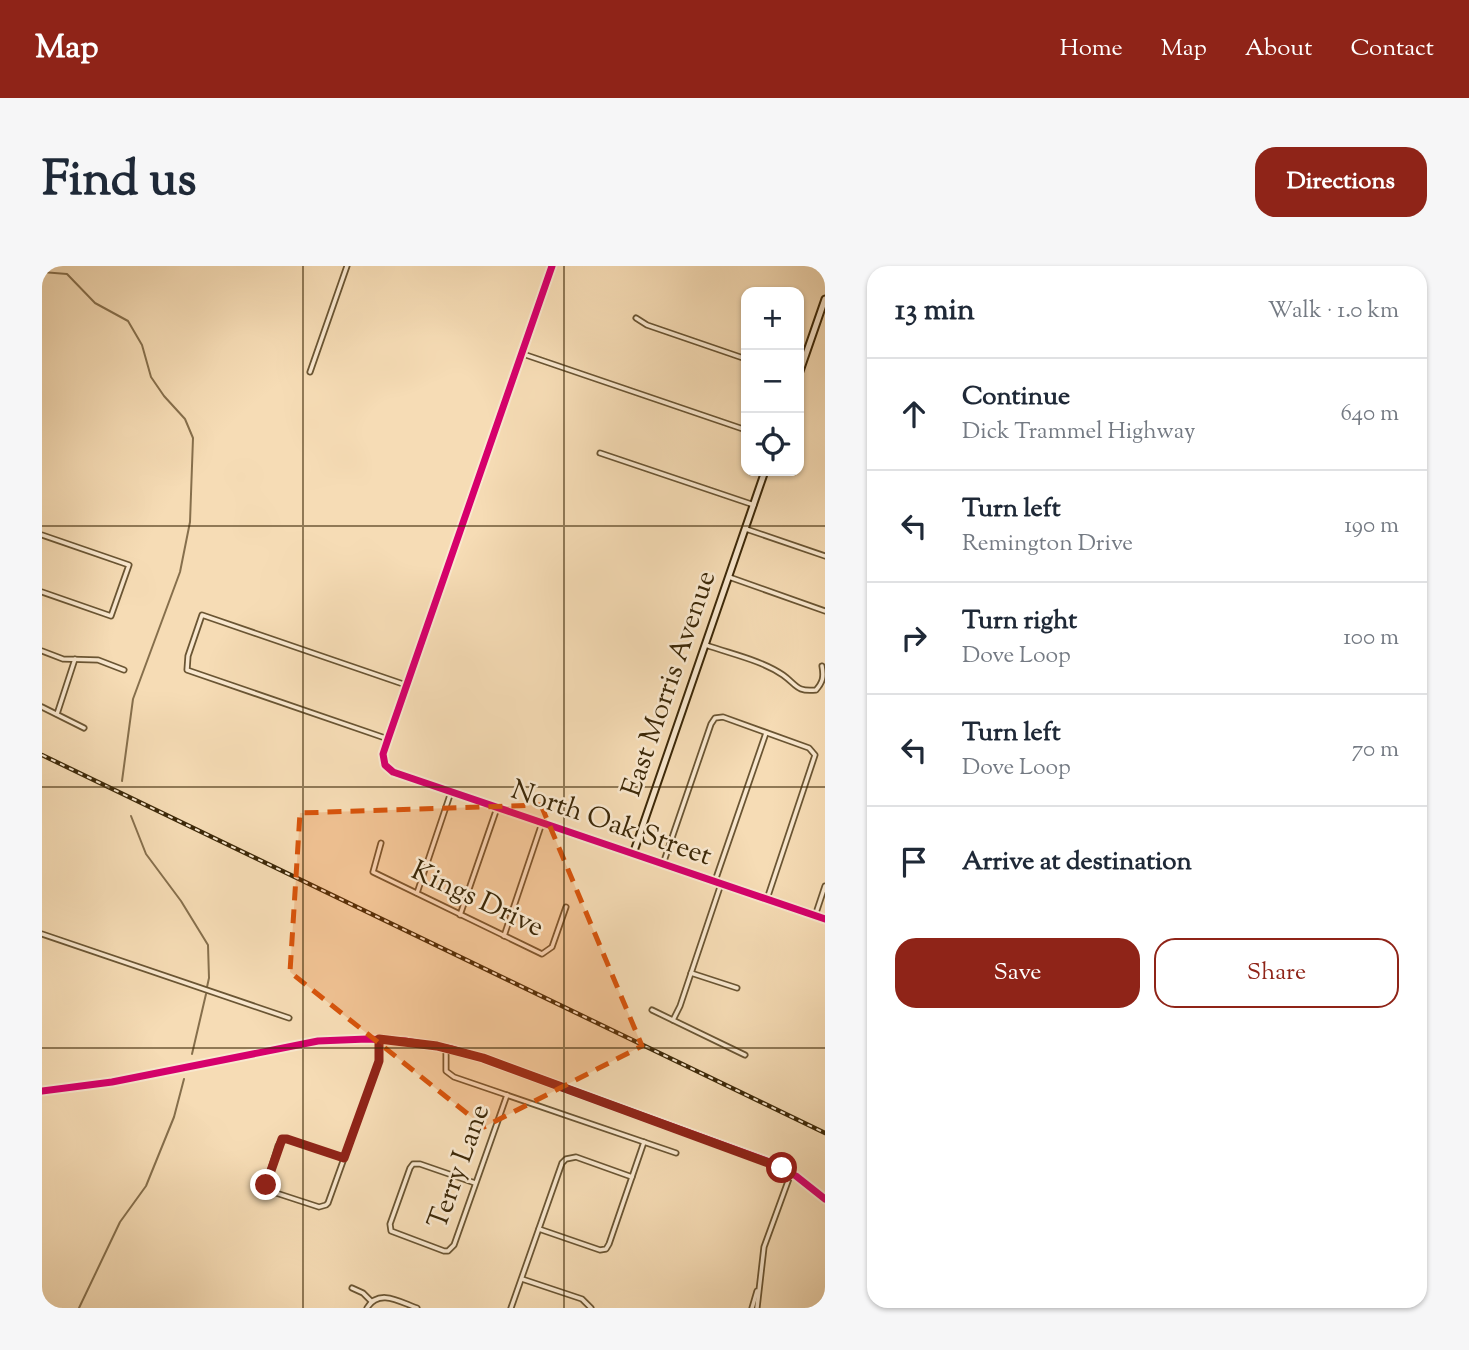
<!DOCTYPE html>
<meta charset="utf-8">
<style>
:root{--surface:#fff;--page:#f6f6f7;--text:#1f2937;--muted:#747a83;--line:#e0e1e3;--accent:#8f2418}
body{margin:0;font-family:"Sorts Mill Goudy",serif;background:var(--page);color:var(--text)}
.controls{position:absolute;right:21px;top:21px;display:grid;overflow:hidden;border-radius:14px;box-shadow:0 2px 5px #0004}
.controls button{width:63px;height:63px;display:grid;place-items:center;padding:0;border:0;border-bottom:2px solid var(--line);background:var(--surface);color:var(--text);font:35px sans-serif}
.stop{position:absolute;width:21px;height:21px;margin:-16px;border:5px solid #8f2418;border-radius:50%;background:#fff}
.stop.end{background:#8f2418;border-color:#fff;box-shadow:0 2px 7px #0008}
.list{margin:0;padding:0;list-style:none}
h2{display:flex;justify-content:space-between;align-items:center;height:91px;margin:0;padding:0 28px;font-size:30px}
h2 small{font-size:23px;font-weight:400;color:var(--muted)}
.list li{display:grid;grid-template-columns:46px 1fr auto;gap:21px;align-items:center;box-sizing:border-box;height:112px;padding:0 28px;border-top:2px solid var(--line)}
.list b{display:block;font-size:26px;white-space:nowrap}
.list p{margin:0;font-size:23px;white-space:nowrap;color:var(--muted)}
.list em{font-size:23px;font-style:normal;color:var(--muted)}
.actions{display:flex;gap:14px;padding:21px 28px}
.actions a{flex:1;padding:16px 0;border:2px solid var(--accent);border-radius:21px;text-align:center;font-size:24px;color:var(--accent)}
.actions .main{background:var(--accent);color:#fff}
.icon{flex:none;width:38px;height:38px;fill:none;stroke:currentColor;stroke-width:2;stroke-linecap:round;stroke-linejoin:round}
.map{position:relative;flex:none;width:783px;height:1042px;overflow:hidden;border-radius:21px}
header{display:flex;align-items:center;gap:42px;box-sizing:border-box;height:98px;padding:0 35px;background:var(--accent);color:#fff}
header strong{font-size:33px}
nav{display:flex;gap:38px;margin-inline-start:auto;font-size:24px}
.intro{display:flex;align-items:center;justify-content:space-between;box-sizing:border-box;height:168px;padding:0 42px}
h1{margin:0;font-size:49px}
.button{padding:18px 32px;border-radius:21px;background:var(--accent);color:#fff;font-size:24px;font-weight:700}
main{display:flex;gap:42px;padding:0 42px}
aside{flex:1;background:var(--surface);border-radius:21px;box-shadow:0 2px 5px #0004}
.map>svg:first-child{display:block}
</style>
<header>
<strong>Map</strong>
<nav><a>Home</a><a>Map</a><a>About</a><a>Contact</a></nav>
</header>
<div class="intro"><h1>Find us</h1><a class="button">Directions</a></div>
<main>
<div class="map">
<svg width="783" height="1042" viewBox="0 0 783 1042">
<rect width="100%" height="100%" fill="#f6dcb5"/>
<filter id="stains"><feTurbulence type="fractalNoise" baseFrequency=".00286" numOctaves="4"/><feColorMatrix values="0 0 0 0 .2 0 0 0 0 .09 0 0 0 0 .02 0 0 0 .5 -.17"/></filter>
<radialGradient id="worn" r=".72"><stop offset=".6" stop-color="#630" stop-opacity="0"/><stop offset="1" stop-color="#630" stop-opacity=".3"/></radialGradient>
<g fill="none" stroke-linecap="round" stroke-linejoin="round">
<g stroke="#866f4c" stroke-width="2">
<path d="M 0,6 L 25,8 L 53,37 L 86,55 L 100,79 L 109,111 L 122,130 L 143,153 L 151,172 L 148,256 L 138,306 L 91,433 L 80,515"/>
<path d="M 89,550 L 104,588 L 139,635 L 166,679 L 167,712 L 165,721"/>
<path d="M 150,788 L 164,728"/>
<path d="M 37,1042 L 78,956 L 104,920 L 132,851 L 142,813"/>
</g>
<defs>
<g id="street">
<path d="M 594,52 L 605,59 L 704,93"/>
<path d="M 481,88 L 704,164"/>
<path d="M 268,106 L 305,0"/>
<path d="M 558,187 L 712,239"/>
<path d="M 704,263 L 783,290"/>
<path d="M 0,269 L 87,299 L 69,350 L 0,326"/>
<path d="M 687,311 L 783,345"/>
<path d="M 664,379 C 689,388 719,394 741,409 C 755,419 754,426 774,424 C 781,416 782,411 780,400"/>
<path d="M 0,385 L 21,393 L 56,394 L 82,404"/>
<path d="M 0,441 L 42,462"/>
<path d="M 15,448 L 33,393"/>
<path d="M 346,473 L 145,404 L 146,390 L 160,349 L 364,419"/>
<path d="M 339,577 L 331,606 L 500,688 L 510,681 L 524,641"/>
<path d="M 621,598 L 669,458 L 673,452 L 681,451 L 767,482 L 773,489 L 725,633"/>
<path d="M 673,615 L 724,467"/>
<path d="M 375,627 L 409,526"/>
<path d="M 418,649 L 455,542"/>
<path d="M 773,650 L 783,620"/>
<path d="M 0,668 L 247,752"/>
<path d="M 462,670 L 500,557"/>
<path d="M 649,707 L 695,722"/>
<path d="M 610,744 L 703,789"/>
<path d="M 631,754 L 638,740 L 679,618"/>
<path d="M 404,782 L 404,805 L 412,811 L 634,887"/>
<path d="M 302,892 L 245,873 L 240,873 L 236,880 L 224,919 L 231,926 L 277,941 L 284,939 L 286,937 L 337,795 L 337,774"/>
<path d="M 433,917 L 378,898 L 371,898 L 368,902 L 348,958 L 349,965 L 402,985 L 406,985 L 412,979 L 465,829"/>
<path d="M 497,963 L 558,984 L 564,983 L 567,978 L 602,876"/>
<path d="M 480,1013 L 540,1033 L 549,1042"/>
<path d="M 310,1022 L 321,1027 L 329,1035"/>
<path d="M 325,1042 C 337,1022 358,1036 375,1042"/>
<path d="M 469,1042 L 520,897 L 524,893 L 534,891 L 590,911"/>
<path d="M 710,1042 L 715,1025"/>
<path d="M 715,1042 L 722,981 L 749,907"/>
</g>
<g id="secondary">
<path d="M 510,0 L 346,473 L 341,488 L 343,499 L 351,506 L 783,653"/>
<path d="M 757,108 L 783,33"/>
<path d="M 591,588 L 723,205"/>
<path d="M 0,825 L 70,816 L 276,775 L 325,773 L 363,775 L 410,783 L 441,792 L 725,895 L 754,910 L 783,933"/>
</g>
</defs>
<use href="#street" stroke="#6a5533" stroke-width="7"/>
<use href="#secondary" stroke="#3c2808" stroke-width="9"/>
<use href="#street" stroke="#f9e8cf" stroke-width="3.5"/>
<use href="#secondary" stroke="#f9e8cf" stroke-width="5"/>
<defs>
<path id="rail" d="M 0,489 L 783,867"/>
</defs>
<use href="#rail" stroke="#3c2808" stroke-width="4.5"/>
<use href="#rail" stroke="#f9e8cf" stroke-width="2" stroke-dasharray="5" stroke-linecap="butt"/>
<defs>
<g id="cycleway">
<path d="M 510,0 L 346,473 L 341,488 L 343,499 L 351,506 L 783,653"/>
<path d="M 0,825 L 70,816 L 276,775 L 325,773 L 363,775 L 410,783 L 441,792 L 725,895 L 754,910 L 783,933"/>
</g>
</defs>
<use href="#cycleway" stroke="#f9e8cf" stroke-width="11"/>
<use href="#cycleway" stroke="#d6006c" stroke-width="7"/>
</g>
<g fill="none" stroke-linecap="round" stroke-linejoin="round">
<path stroke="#8f2418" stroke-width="9" d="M 224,919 L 240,873 L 245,873 L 302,892 L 337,795 L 337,773 L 395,780 L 441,792 L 740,902"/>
</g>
<path fill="#d7540c" fill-opacity="0.2" stroke="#d7540c" stroke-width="5" stroke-dasharray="14 9" stroke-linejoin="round" d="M 499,539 L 600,780 L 442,861 L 248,706 L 258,547 Z"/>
<path fill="none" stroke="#3c2808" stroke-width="2" stroke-opacity="0.55" d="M 261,0 L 261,1042M 522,0 L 522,1042M 0,260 L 783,260M 0,521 L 783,521M 0,782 L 783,782"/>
<g text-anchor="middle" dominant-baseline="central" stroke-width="5" stroke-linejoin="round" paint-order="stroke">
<g font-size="28" fill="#3c2808" stroke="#f9e8cf">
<text transform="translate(628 418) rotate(-71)">East Morris Avenue</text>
<text transform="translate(569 558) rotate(19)">North Oak Street</text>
<text transform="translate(435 634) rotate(25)">Kings Drive</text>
<text transform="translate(418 901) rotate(-70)">Terry Lane</text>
</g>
</g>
<rect width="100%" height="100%" filter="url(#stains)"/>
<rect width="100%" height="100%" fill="url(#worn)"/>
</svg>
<div class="controls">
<button>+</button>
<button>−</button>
<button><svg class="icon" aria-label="locate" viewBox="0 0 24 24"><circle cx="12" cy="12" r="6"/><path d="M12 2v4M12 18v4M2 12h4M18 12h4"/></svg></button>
</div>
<div class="stop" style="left:740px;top:902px"></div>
<div class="stop end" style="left:224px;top:919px"></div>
</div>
<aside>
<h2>13 min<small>Walk · 1.0 km</small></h2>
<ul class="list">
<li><svg class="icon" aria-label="ahead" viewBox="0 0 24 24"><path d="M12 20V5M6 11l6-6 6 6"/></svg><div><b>Continue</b><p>Dick Trammel Highway</p></div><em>640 m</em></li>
<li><svg class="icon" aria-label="left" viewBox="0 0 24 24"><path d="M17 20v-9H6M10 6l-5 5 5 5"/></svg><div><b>Turn left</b><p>Remington Drive</p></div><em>190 m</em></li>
<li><svg class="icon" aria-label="right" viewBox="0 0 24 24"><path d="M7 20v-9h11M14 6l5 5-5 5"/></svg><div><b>Turn right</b><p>Dove Loop</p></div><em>100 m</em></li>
<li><svg class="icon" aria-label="left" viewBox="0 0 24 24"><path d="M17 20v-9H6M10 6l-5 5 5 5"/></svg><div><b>Turn left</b><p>Dove Loop</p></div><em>70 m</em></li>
<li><svg class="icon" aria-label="arrive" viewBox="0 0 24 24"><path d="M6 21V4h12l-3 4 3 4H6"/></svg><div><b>Arrive at destination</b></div></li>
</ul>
<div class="actions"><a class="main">Save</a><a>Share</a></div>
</aside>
</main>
